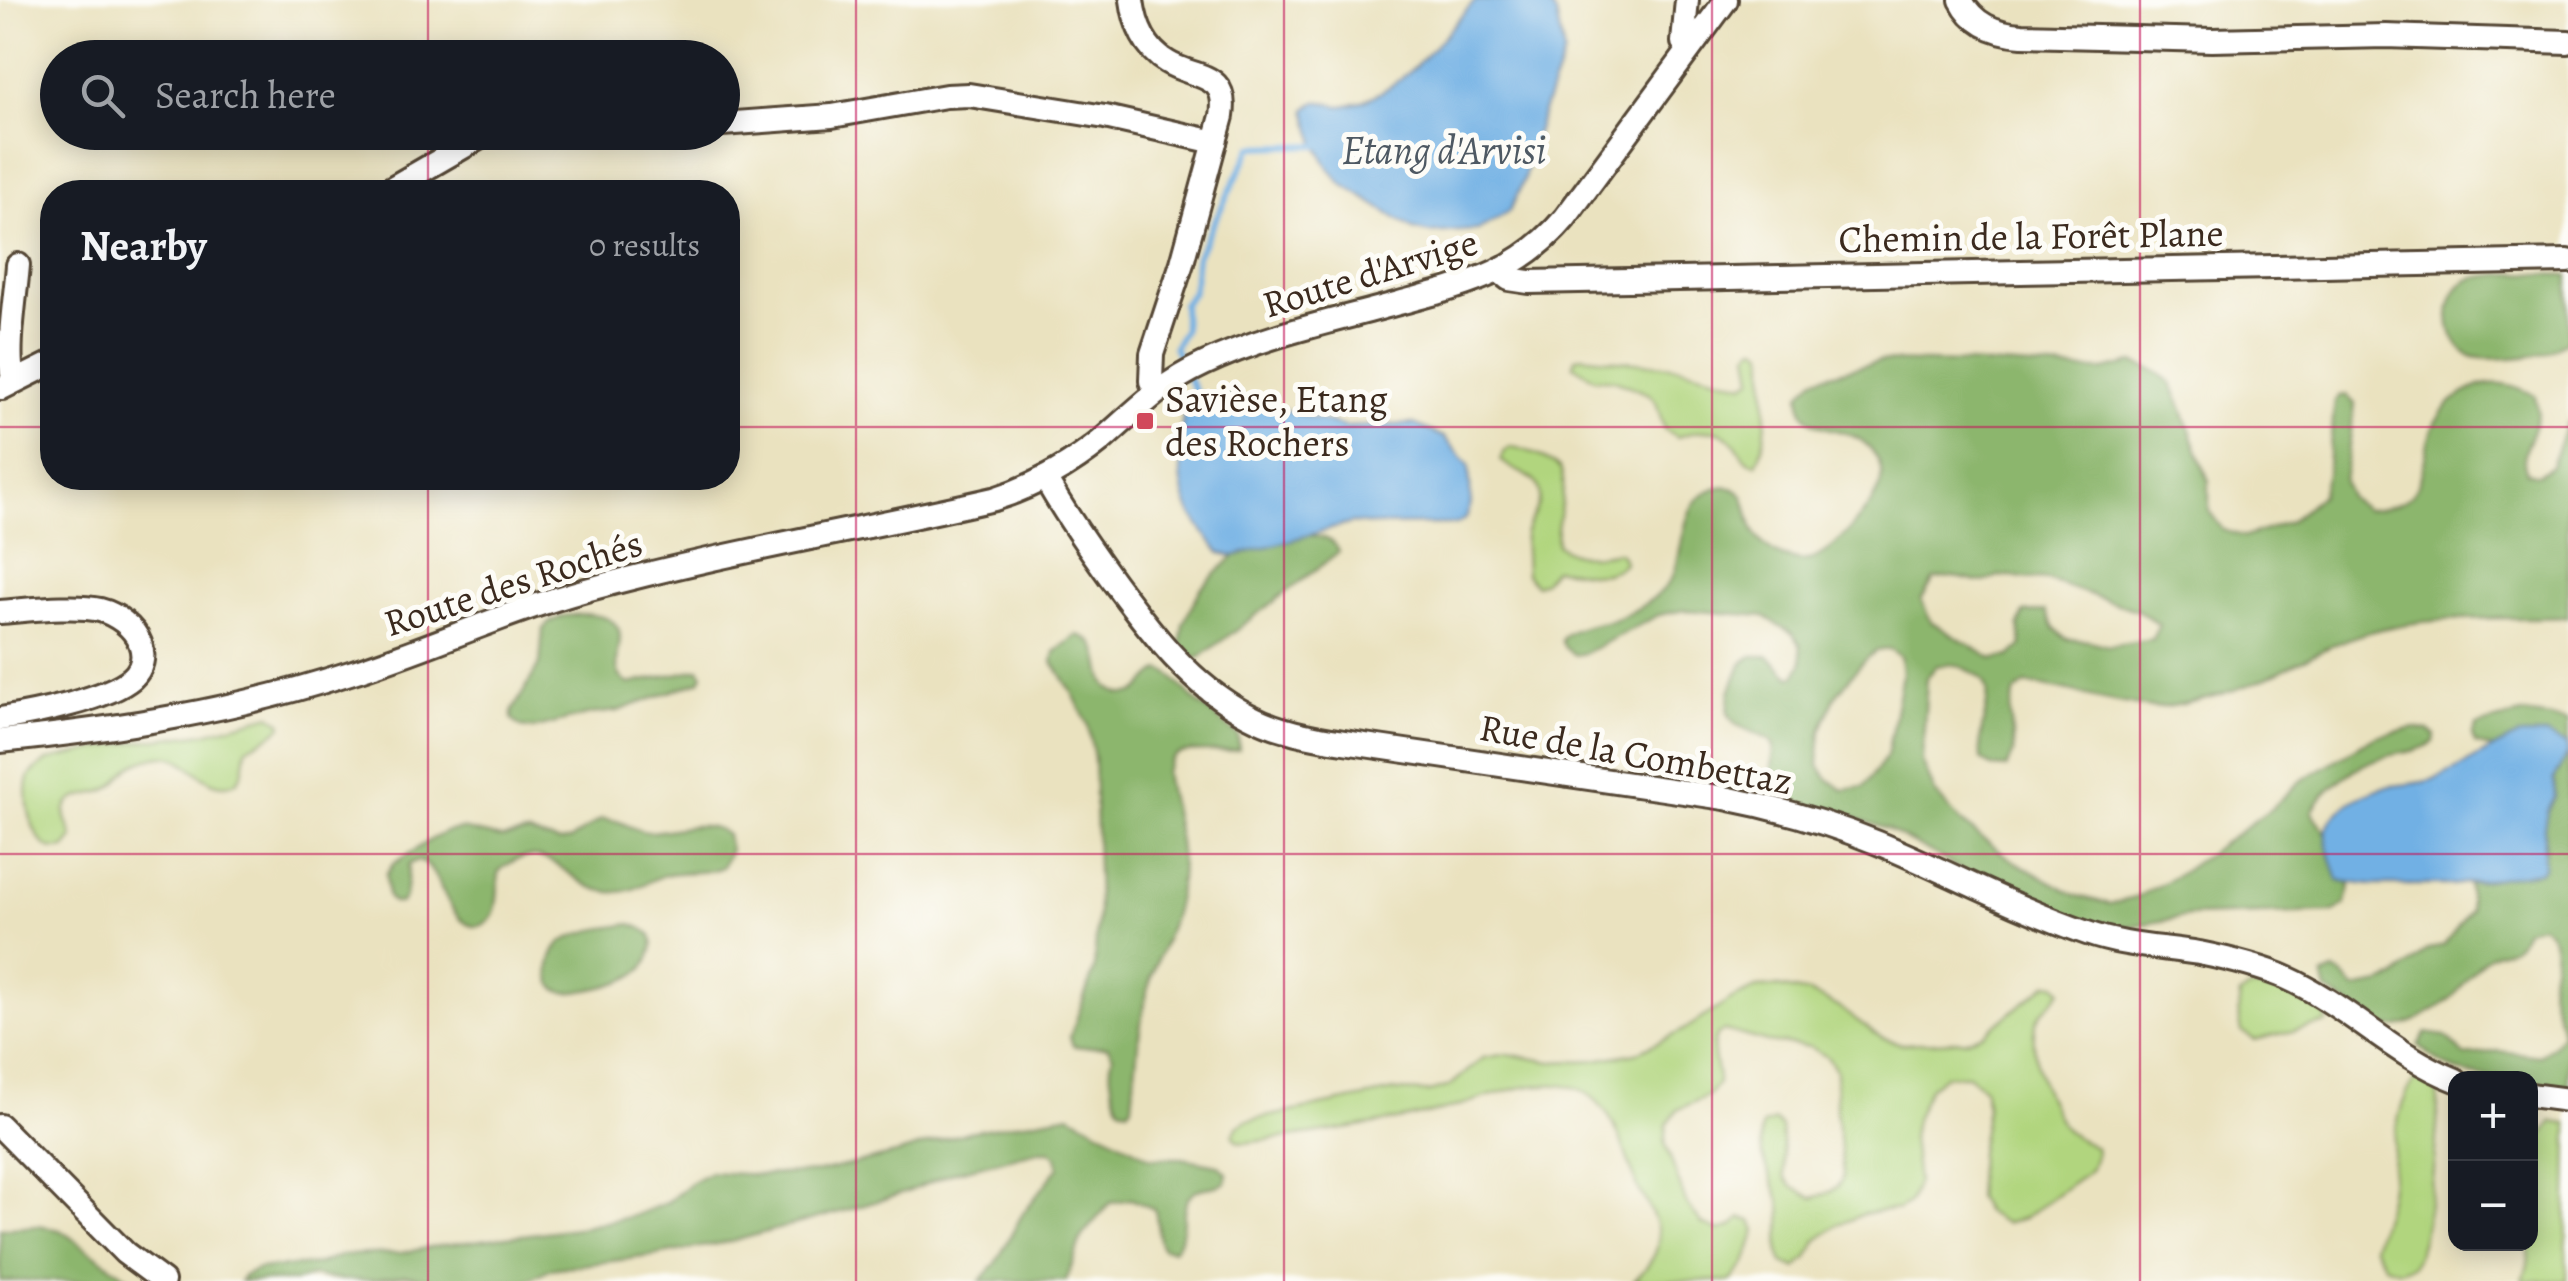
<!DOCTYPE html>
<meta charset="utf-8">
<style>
:root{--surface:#171b24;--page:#242831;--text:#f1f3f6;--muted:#9ea1a6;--line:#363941}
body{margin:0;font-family:Alegreya,serif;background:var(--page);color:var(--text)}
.controls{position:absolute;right:30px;bottom:30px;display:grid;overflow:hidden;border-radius:20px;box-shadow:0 5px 25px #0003}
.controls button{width:90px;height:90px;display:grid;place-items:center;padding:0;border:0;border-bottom:2px solid var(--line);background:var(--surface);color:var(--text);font:50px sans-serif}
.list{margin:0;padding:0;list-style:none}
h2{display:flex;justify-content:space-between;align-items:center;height:130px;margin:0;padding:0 40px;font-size:42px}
h2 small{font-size:32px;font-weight:400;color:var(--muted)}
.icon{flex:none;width:55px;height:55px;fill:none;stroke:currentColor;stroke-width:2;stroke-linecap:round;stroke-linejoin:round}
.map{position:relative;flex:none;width:2568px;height:1281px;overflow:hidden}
.search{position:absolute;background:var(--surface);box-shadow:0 5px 25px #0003;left:40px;top:40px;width:700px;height:110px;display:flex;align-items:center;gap:25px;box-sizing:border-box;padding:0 35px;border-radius:55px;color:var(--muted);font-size:38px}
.panel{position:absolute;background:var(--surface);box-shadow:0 5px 25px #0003;left:40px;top:180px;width:700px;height:310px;border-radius:40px}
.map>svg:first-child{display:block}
</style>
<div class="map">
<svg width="2568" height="1281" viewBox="0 0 2568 1281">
<rect width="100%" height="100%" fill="#fdfcf7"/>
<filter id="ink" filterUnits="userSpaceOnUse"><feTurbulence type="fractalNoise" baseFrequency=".01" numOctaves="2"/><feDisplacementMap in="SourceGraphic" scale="20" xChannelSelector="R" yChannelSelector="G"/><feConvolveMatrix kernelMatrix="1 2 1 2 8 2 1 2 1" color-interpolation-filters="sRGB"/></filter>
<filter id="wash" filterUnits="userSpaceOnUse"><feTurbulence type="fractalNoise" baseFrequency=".0048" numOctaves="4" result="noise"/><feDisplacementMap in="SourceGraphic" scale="40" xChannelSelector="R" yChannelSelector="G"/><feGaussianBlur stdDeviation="2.25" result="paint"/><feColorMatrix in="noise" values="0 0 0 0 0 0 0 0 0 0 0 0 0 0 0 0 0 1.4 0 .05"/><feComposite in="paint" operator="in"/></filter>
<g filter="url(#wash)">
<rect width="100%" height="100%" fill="#eae2bf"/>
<g fill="#b1d57e" stroke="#76804e" stroke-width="2.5">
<path d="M 1758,347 L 1764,351 L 1765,356 C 1764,391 1772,432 1756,464 C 1745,461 1744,458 1738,448 C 1722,423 1700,430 1677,437 L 1664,429 L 1656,402 L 1649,394 L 1615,380 L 1594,378 L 1573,365 L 1575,358 L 1581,356 L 1680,367 L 1744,384 L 1753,378 L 1749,353 L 1753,348 Z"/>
<path d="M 1510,447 C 1522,448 1530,452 1541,457 C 1548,461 1558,464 1561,471 C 1569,491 1553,524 1557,545 C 1576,559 1595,557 1618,552 L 1622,556 L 1624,563 C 1606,583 1577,569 1554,569 L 1544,581 L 1536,585 L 1526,575 C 1526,562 1524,548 1525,535 C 1528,517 1549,500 1535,482 C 1526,472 1511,471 1501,460 L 1504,452 Z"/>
<path d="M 271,715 L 281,722 L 282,726 C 272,738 258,740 246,749 C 244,762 245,784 226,785 C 202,786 188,756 164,756 C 154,756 134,763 128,769 C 119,777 118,785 106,790 C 95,795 70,794 66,809 C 63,817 71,829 73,838 L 65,848 C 59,849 52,850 48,847 C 31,837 22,793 30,776 C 34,769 43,764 49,760 L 127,743 L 205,733 Z"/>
<path d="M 2048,983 L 2056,984 L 2061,990 C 2055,1001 2043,1008 2037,1020 C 2025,1045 2049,1113 2068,1132 C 2075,1139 2087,1141 2095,1147 L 2096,1153 L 2091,1169 L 2084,1175 L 2024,1218 L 2005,1223 L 1985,1212 L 1976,1197 L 1979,1153 L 1987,1107 L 1983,1087 L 1968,1075 L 1946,1075 L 1929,1088 L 1915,1119 L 1912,1138 L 1917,1181 L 1910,1202 L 1899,1209 L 1863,1214 L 1838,1225 L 1816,1241 L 1808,1258 L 1796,1268 L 1783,1263 C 1773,1243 1786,1222 1780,1201 C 1773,1176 1753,1150 1763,1125 L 1775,1121 L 1781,1127 L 1785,1177 L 1792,1187 L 1813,1198 C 1827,1194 1841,1189 1843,1174 L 1836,1111 L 1836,1070 L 1827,1057 L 1810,1047 L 1767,1042 L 1724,1030 C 1704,1041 1719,1065 1718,1083 L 1709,1095 L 1677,1110 L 1667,1124 L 1665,1143 L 1686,1203 L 1702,1224 L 1719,1231 L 1732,1226 L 1741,1218 L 1752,1221 L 1756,1230 L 1745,1264 L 1731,1281 L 1634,1281 C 1655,1260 1666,1243 1652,1214 C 1648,1204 1642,1196 1638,1187 C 1624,1154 1616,1107 1581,1090 C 1571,1085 1555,1084 1544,1085 C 1508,1086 1474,1103 1440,1111 C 1376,1126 1309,1135 1244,1143 L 1237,1141 L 1233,1135 L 1237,1127 L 1246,1121 L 1394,1091 L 1429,1092 L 1450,1086 L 1483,1058 L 1508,1054 L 1552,1062 L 1595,1060 L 1636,1053 L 1682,1031 L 1732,999 L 1756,988 L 1779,987 L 1809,993 L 1837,1006 L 1882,1038 L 1903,1044 L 1966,1040 L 1984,1034 Z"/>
<path d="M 2252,988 C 2276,990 2322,993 2327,1023 L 2255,1040 L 2242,1032 L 2238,1011 L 2240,995 Z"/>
<path d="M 2418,1076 L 2430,1076 L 2438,1083 C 2439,1125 2431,1229 2413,1265 L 2399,1270 L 2385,1265 L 2373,1246 C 2379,1228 2386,1210 2389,1192 C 2395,1154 2392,1106 2418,1076 Z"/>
<path d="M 2553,1121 L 2568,1123 L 2566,1281 L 2523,1281 L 2528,1264 L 2542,1136 Z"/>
</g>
<g fill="#8cb66d" stroke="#647046" stroke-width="2.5" fill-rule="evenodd">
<path d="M 2517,273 L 2568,275 L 2568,340 C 2559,344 2550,352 2540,354 C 2527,358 2483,361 2471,356 C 2444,344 2440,290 2471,279 C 2484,275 2502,275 2517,273 Z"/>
<path d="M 1879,361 L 1967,363 L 2080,370 L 2104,370 L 2133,363 L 2154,370 L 2170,382 L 2181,405 L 2209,482 L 2209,511 L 2223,530 L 2245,537 L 2289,522 L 2321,495 L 2327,473 L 2335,401 L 2339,396 L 2346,395 L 2355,404 L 2344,481 L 2349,497 L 2365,510 C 2384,509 2402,507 2414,491 C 2422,479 2423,467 2426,453 C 2431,420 2445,401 2475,388 C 2495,379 2517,385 2535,396 C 2535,399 2539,411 2538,413 C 2536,435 2516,449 2527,472 L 2537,475 L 2551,466 L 2568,421 L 2568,617 C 2502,620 2434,614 2370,632 C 2335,641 2305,660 2272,675 C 2247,688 2182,707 2154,708 C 2144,708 2133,704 2124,703 C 2091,698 2059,686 2026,684 L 2015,692 L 2010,712 L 2014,752 L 2007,768 L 1991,767 L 1981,760 C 1981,752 1980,743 1981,735 C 1984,709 2000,683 1968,670 C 1955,664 1950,663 1936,666 L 1927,678 L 1922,761 L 1935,793 L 1961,822 L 2012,860 L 2077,896 L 2110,904 L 2135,898 L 2178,875 L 2272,808 L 2299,782 L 2376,736 L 2413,728 L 2429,730 L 2435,736 L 2434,742 C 2418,753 2399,752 2380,758 C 2356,765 2323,790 2312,812 C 2316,821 2322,825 2326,833 C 2333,847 2332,866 2339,881 L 2351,884 L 2345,905 L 2334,912 L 2189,916 L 2133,926 L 2107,928 L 2008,895 L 1887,829 L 1851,817 L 1793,803 L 1777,790 L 1771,776 L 1774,746 L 1770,740 L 1735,724 L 1728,713 L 1730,692 L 1741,664 L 1752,656 L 1768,656 L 1790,677 L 1795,676 L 1802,663 L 1800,644 L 1793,634 L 1764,616 L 1685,610 L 1659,615 L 1585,653 L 1575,655 C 1534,631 1601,624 1613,620 C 1633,613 1663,596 1673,576 C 1685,550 1679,492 1720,488 C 1751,484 1744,509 1753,529 C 1758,541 1767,549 1779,555 C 1787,558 1799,562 1808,560 C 1831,556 1873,507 1880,485 C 1886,465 1872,444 1853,436 C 1828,425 1802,432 1800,394 L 1815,378 ZM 1998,576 L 2047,580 L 2139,611 L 2159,625 L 2152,639 L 2109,646 L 2090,641 L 2066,639 L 2054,628 L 2045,611 L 2024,613 L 2019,626 L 2022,646 L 2010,657 L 1993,659 L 1931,622 L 1921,600 L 1934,579 C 1940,579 1947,577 1953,577 C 1974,578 1977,588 1998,576 ZM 1890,649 L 1900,656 L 1902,674 L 1887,756 L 1864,787 L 1843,790 L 1827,778 L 1818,764 L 1821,731 L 1835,697 L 1859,666 L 1875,651 Z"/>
<path d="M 1308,535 C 1322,537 1334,538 1339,552 L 1199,658 L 1191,657 L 1180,647 L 1183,624 L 1201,588 L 1234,556 Z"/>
<path d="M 583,614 C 654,618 594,665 629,684 L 699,669 L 703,675 L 700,681 L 618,711 L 591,714 L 533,729 L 521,727 L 512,720 L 512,712 L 540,663 L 543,629 L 550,622 L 563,616 Z"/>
<path d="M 1077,635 C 1115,642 1087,687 1122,694 C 1142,698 1145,676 1162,670 L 1169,673 L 1193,699 L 1238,735 L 1239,749 C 1221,755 1187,746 1173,757 C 1169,761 1168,767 1165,772 C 1170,809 1184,840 1180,879 C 1177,917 1164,940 1152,975 C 1139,1016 1136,1063 1132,1105 L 1128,1110 L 1120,1107 C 1113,1093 1107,1072 1113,1056 L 1108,1047 C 1095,1045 1085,1049 1073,1046 L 1070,1037 L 1094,970 L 1098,909 L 1094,758 L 1088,725 L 1072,692 L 1053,662 L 1055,652 Z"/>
<path d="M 2522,714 L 2568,720 L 2568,750 L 2566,743 L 2510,740 L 2496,750 L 2475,744 L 2472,736 L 2477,726 Z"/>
<path d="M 2568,753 L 2568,1090 L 2557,1086 L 2531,1086 L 2530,1078 C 2484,1078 2454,1080 2418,1045 L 2426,1033 L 2445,1036 L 2465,1056 L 2498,1051 L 2540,1056 L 2554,1044 L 2561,1034 C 2559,1020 2554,1007 2551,994 C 2546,970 2568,943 2541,925 L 2525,929 C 2514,955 2509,945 2489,956 C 2476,964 2467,981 2457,992 C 2444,1006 2405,1031 2387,1027 L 2327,991 L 2323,976 L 2334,971 L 2344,976 L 2354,989 L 2381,984 L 2396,977 L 2429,949 L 2444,945 L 2470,910 L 2468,883 L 2538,872 L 2545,850 L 2544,828 L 2547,811 L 2554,796 L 2553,780 Z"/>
<path d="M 601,819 C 602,819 616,821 617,821 C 629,825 635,831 648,832 C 675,832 705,816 727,835 L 730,850 L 722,867 C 702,875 689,871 669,874 C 647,879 635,894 610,892 C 568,890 548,829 499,871 C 498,882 498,901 495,910 C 493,917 487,924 479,926 C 454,930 443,885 430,869 C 426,863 424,863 418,860 L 409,864 L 405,897 L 401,903 L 393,903 L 388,897 L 386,875 L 393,864 L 432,839 L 448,831 L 462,829 L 501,838 L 528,833 L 559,842 L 570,840 Z"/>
<path d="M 631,924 C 637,926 647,929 651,936 C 656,946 648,965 640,971 C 626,982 605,987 588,990 C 579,991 566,995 558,990 C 543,980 550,950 563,942 C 582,929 609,928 631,924 Z"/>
<path d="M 1070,1114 L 1151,1158 L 1182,1158 L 1218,1165 L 1227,1173 L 1226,1182 C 1216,1189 1205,1186 1195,1191 C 1177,1201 1189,1235 1173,1250 L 1162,1248 C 1155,1236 1160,1222 1154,1209 L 1131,1199 L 1110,1203 L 1082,1236 L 1066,1281 L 980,1281 L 995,1265 L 1023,1213 L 1059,1167 L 1057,1157 L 1050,1151 L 1038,1151 L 954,1172 L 907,1192 L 858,1207 L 734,1241 L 651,1256 L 550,1269 L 526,1281 L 439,1281 L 407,1275 L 373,1280 L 343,1280 L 312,1276 L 295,1281 L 240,1281 L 243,1276 L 258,1269 L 319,1264 L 343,1255 L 401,1253 L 443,1245 L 584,1227 L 633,1216 L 668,1202 L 690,1183 L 710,1172 L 760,1175 L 819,1172 L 896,1154 L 968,1132 Z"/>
<path d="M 38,1226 L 60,1230 L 133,1281 L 0,1281 L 0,1229 Z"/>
</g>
<g fill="#71b0e4" stroke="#566d81" stroke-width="2.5">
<path d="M 1476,0 L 1546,0 L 1556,14 L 1564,54 L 1539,123 L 1524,179 L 1510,211 L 1478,230 L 1429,233 L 1413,229 L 1341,183 C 1323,164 1312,135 1306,110 C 1321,94 1326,106 1342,106 C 1348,106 1359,102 1365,100 C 1413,80 1441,36 1476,0 Z"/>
<path d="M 1213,395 L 1239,397 L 1345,427 L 1414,424 L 1444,437 L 1469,465 L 1471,504 L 1466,518 L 1457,524 L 1376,525 L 1352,523 L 1234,556 L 1220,553 C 1210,540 1199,527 1191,513 C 1176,486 1179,430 1186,401 Z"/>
<path d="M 2521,735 L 2547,735 L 2567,743 L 2568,753 L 2553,780 L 2554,796 L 2547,811 L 2544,828 L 2544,868 L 2539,872 L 2452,885 L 2371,885 L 2339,881 C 2334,870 2324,839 2327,828 C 2333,808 2372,788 2391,786 C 2406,784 2423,784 2437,778 C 2466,766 2492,747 2521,735 Z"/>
</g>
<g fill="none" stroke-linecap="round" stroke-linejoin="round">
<path stroke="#71b0e4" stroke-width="6" d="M 1198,398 L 1174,347 L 1184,330 L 1183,304 L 1193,292 L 1197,256 L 1252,147 L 1318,145"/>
</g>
</g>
<g filter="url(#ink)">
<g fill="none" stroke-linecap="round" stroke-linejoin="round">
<defs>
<g id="minor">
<path d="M 1132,0 C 1135,24 1145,49 1167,62 C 1194,79 1229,71 1222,116 L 1182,263 L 1152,354 L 1151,381 L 1156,391"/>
<path d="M 1687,0 L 1683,42 L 1689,49"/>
<path d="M 1961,0 C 1973,24 1995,33 2022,35 L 2212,40 L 2386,36 L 2568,42"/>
<path d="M 722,124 L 832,116 L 946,96 L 969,95 L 1105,117 L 1215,142"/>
<path d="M 385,192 L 489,132"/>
<path d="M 1499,271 L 1509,279 L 1529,282 L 2568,261"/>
<path d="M 14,381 C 5,356 16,294 18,265"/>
<path d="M 2,388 L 52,363"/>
<path d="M 1045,478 C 1065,514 1089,548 1113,581 C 1151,632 1190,685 1248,715 C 1278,731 1311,737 1344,742 L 1725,798 C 1777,808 1829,823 1878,843 C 1948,872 2015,908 2087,933 C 2123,946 2162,947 2199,953 C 2229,959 2259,966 2287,978 C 2347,1005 2394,1056 2456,1080"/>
<path d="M 0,612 C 28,610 74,604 100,610 C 116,614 134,627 140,643 C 145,656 142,669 132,678 C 108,699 32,714 0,719"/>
<path d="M 0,741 C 118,729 237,710 350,673 C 430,648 506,612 586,590 C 721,553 859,530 994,499 C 1032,487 1070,466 1101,441 C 1137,410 1159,385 1204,364 C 1265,335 1334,321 1399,303 C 1465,285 1519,273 1565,218 L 1726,0"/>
<path d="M 2530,1095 L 2568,1100"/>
<path d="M 0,1126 L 125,1253 L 163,1281"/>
</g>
</defs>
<use href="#minor" stroke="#554636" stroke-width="28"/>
<use href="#minor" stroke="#fff" stroke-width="22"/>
</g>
</g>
<path fill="none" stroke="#c2185b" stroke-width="2.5" stroke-opacity="0.55" d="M 428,0 L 428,58M 856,0 L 856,1281M 1284,0 L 1284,1281M 1712,0 L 1712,1281M 2140,0 L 2140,1281M 428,132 L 428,192M 0,427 L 52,427M 728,427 L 2568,427M 428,478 L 428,1281M 0,854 L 2568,854"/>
<rect fill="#d1495b" stroke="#fdfcf7" stroke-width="4" x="1135" y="411" width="20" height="20" rx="5"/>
<g text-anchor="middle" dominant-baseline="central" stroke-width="10" stroke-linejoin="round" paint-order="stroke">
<g font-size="38" fill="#3b2a1e" stroke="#fdfcf7">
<text transform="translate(2031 236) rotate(-1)">Chemin de la Forêt Plane</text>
<text transform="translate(1370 273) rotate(-17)">Route d'Arvige</text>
<text transform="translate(513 583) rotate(-18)">Route des Rochés</text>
<text transform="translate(1636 754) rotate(10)">Rue de la Combettaz</text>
</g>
<g font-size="38" fill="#3b2a1e" stroke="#fdfcf7" text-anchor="start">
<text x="1165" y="399">Savièse, Etang<tspan x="1165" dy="44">des Rochers</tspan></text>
</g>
<g font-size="40" font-style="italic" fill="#4e5963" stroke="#fdfcf7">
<text x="1444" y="150">Etang d'Arvisi</text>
</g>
</g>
</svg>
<div class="controls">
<button>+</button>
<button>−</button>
</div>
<div class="search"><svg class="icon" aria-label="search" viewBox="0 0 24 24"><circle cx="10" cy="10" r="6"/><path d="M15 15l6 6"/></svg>Search here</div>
<section class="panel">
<h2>Nearby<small>0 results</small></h2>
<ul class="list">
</ul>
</section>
</div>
